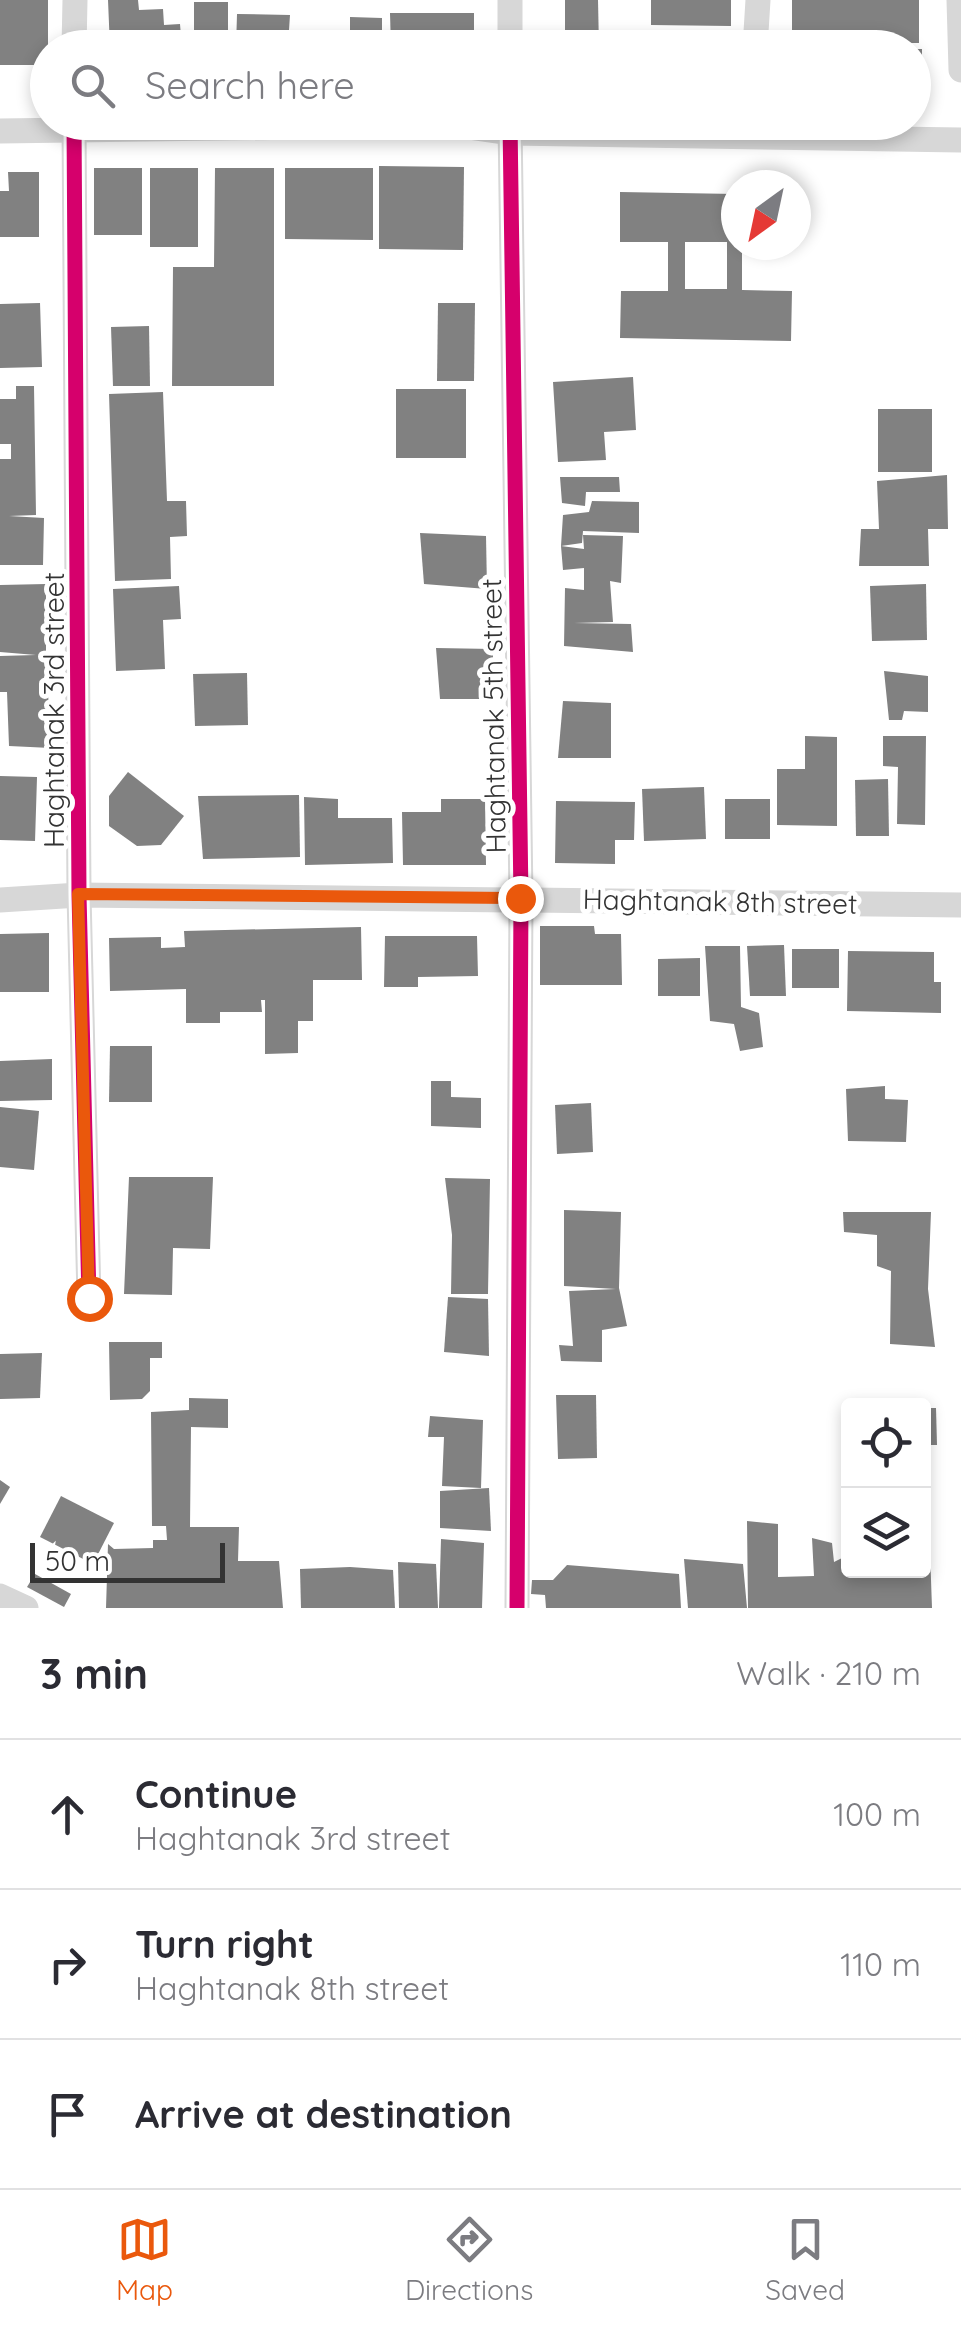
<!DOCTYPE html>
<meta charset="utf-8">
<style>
:root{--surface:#fff;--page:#f2f2f3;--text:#2b2b33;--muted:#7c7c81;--line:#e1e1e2;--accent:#ea580c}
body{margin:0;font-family:Quicksand,sans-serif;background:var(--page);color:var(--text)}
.controls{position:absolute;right:30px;bottom:30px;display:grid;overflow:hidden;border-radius:10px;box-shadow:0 5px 15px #0003}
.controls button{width:90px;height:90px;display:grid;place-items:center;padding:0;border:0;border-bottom:2px solid var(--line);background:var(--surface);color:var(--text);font:50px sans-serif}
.compass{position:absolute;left:721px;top:170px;width:90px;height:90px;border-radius:50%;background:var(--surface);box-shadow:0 5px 15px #0003;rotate:213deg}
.scale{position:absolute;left:30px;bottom:25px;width:195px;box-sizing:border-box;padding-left:10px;border:5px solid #333;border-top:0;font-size:28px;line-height:35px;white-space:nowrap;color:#333;-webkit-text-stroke:8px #fff;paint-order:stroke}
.stop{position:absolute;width:30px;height:30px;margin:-22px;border:8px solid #ea580c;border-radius:50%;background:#fff}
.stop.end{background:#ea580c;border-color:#fff;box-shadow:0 2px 10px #0008}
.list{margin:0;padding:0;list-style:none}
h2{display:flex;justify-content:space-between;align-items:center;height:130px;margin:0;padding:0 40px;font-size:42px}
h2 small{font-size:32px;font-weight:400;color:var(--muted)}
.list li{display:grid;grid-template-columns:65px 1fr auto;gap:30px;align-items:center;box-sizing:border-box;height:150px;padding:0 40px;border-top:2px solid var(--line)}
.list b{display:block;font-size:38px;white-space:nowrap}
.list p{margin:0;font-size:32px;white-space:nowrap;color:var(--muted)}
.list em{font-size:32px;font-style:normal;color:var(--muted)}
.icon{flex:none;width:55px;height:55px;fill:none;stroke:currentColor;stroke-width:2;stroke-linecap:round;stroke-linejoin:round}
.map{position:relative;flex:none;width:961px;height:1608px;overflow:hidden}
.search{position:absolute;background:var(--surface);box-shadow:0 5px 15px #0003;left:30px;right:30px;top:30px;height:110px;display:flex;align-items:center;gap:25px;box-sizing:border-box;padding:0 35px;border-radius:55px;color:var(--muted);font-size:38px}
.sheet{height:580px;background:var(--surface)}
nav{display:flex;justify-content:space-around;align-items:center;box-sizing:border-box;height:140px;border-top:2px solid var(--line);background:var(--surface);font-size:28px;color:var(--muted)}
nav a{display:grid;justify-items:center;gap:5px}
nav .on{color:var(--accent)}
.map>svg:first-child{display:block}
</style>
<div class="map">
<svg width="961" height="1608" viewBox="0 0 961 1608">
<rect width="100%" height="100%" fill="#fff"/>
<g fill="#818181" fill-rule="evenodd">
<rect x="0" y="0" width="48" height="65"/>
<path d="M 108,0 L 138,0 L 139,10 L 163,9 L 164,25 L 180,24 L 182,48 L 110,48 Z"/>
<path d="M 565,0 L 598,0 L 599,48 L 565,48 Z"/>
<path d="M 651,0 L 731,0 L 731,26 L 651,25 Z"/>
<rect x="792" y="0" width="127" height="43"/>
<rect x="194" y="2" width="34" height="46"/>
<path d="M 390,13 L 474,13 L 474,48 L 391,48 Z"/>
<path d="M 237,14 L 290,15 L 289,30 L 340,30 L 340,48 L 236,48 Z"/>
<path d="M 350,17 L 382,18 L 382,48 L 350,48 Z"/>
<path d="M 599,31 L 636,31 L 637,48 L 601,48 Z"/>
<rect x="914" y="49" width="8" height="39"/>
<path d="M 379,166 L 464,167 L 463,250 L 379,249 Z"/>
<rect x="94" y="168" width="48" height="67"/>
<rect x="150" y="168" width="48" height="79"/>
<path d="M 215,168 L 274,168 L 274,386 L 172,386 L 173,267 L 214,267 Z"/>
<path d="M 285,168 L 373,168 L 373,240 L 285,239 Z"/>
<path d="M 8,172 L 39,172 L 39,237 L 0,237 L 0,191 L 9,191 Z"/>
<path d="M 620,192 L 736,194 L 736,245 L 742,245 L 742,290 L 792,291 L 791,341 L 620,338 L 621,291 L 668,291 L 668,242 L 620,242 ZM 685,242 L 727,242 L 727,289 L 685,289 Z"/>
<path d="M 40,303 L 42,367 L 0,368 L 0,304 Z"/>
<path d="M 438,303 L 475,303 L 474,381 L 437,381 Z"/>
<path d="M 149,326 L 150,386 L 113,386 L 111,327 Z"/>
<path d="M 633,377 L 636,430 L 604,432 L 606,460 L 558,462 L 553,382 Z"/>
<path d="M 16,386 L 34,386 L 36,515 L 9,516 L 44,518 L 43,565 L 0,565 L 0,459 L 11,459 L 11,444 L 0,444 L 0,399 L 16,399 Z"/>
<rect x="396" y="389" width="70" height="69"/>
<path d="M 163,392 L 167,501 L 186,501 L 187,536 L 170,537 L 171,579 L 115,581 L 109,394 Z"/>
<rect x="878" y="409" width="54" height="63"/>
<path d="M 947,475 L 948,529 L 928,529 L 929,566 L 859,566 L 861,529 L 879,529 L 877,481 Z"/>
<path d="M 560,477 L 619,477 L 620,492 L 586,492 L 585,506 L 562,503 Z"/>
<path d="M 592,501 L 639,502 L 639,533 L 583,531 L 582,543 L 561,546 L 563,515 L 589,512 Z"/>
<path d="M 420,533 L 486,536 L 487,589 L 424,584 Z"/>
<path d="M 583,535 L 623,536 L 621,583 L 610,581 L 613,622 L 574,623 L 631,624 L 633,652 L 564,646 L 565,588 L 584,590 L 584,568 L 563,570 L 561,546 L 584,549 Z"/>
<path d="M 46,584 L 46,655 L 51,748 L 9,746 L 7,692 L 0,692 L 0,656 L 36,655 L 0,652 L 0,585 Z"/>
<path d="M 926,584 L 927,640 L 872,641 L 870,586 Z"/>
<path d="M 179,586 L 181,619 L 163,620 L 165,669 L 116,671 L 113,589 Z"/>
<path d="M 436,648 L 493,649 L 493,664 L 485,665 L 484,699 L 440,699 Z"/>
<path d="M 884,671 L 928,676 L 928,712 L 904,711 L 902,720 L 889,720 Z"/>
<path d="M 247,673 L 248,725 L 195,726 L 193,674 Z"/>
<path d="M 563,701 L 611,703 L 611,758 L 558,758 Z"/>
<path d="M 805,736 L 837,737 L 837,826 L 777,825 L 777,769 L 805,769 Z"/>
<path d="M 883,736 L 926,736 L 925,825 L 897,824 L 898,767 L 883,766 Z"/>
<path d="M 128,772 L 184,816 L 161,845 L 137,846 L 109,826 L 109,796 Z"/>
<path d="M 0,776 L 37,777 L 35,841 L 0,840 Z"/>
<path d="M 888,779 L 889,836 L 856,836 L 855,780 Z"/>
<path d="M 704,787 L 706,839 L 644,841 L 642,789 Z"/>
<path d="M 299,795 L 300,857 L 203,859 L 198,796 Z"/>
<path d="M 304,797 L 338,799 L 338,818 L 392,818 L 393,863 L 305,865 Z"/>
<path d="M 441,799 L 485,799 L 486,865 L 403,865 L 402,812 L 441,812 Z"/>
<rect x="725" y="799" width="45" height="40"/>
<path d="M 556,801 L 635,802 L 634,840 L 615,840 L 615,864 L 555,863 Z"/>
<path d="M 540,926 L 594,926 L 595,934 L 621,934 L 622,985 L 540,985 Z"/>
<path d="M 361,927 L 362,980 L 313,980 L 313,1021 L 298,1021 L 298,1053 L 265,1054 L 265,1000 L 261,1000 L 262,1012 L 220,1012 L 220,1023 L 186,1023 L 186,989 L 110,991 L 109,938 L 161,937 L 161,948 L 185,947 L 184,931 Z"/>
<path d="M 49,933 L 49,992 L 0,992 L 0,934 Z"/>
<path d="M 385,936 L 477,936 L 478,976 L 418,977 L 418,987 L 384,987 Z"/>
<path d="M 784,945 L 786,996 L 750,996 L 747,946 Z"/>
<path d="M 705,946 L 740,946 L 741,1007 L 759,1013 L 763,1047 L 740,1051 L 734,1024 L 710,1021 Z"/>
<rect x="792" y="949" width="47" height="39"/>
<path d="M 848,951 L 934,952 L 934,982 L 941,982 L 941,1013 L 847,1011 Z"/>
<path d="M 700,958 L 700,996 L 658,996 L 658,959 Z"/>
<path d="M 110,1046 L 152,1046 L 152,1102 L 109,1102 Z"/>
<path d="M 52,1059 L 52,1100 L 0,1101 L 0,1061 Z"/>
<path d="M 431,1081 L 451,1081 L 451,1097 L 481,1098 L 481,1128 L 431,1126 Z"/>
<path d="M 885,1086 L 885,1099 L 908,1100 L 906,1142 L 848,1141 L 846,1089 Z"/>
<path d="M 591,1103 L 593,1152 L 557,1154 L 555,1105 Z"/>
<path d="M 0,1107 L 39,1111 L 34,1170 L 0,1167 Z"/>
<path d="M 129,1177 L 213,1177 L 210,1249 L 173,1248 L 172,1295 L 124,1294 Z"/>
<path d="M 445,1178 L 490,1179 L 488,1294 L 451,1294 L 452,1235 Z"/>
<path d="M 564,1210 L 621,1212 L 619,1288 L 627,1326 L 602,1330 L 602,1362 L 561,1361 L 559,1345 L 573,1346 L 569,1291 L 616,1289 L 564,1286 Z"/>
<path d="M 843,1212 L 931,1212 L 928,1289 L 935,1347 L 890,1344 L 891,1271 L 877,1266 L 877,1235 L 844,1232 Z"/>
<path d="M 448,1297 L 488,1299 L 489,1356 L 444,1352 Z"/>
<path d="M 109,1342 L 162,1342 L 162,1358 L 150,1358 L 150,1391 L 142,1399 L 110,1400 Z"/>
<path d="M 42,1353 L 40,1398 L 0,1399 L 0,1354 Z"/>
<path d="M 556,1395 L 596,1395 L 597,1458 L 558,1459 Z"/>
<path d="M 189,1398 L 228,1399 L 228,1428 L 191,1427 L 190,1527 L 239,1527 L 238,1561 L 279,1561 L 283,1608 L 106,1608 L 108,1544 L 114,1549 L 153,1548 L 153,1540 L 167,1540 L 166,1526 L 152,1526 L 151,1412 L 189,1410 Z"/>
<path d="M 924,1408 L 936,1408 L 937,1445 L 924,1445 Z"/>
<path d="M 430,1416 L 483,1420 L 481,1488 L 442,1486 L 444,1437 L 428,1437 Z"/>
<path d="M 0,1480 L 10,1487 L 0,1504 Z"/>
<path d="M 489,1488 L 491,1531 L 440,1528 L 440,1491 Z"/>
<path d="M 61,1496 L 114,1523 L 93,1564 L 40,1537 Z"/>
<path d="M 747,1521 L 778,1524 L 778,1577 L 814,1576 L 812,1538 L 832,1543 L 834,1562 L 848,1555 L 848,1570 L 924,1570 L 924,1551 L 930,1551 L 932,1608 L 748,1608 Z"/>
<path d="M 441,1539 L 484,1543 L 482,1608 L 439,1608 Z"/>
<path d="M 684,1559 L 743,1564 L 747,1608 L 688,1608 Z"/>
<path d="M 398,1562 L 436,1564 L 438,1608 L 399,1608 Z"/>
<path d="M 567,1565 L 679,1574 L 681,1608 L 546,1608 L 545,1595 L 531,1594 L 532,1580 L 553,1580 Z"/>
<path d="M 350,1567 L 393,1570 L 395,1608 L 301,1608 L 300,1569 Z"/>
<path d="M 35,1574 L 71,1594 L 64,1607 L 27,1587 Z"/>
</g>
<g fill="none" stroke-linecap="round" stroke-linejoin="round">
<g stroke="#d7d7d7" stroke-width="25">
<path d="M 510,0 L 510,48"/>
<path d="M 959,0 L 961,70"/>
<path d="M 74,48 L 75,0"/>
<path d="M 755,48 L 758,0"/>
<path d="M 74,122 L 79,895 L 89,1298"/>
<path d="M 510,122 L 521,898 L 517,1608"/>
<path d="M 0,131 L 454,125 L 510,133 L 961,140"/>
<path d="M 0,900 L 79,895 L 961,905"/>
<path d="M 0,1596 L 26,1608"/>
</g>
<defs>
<g id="cycleway">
<path d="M 74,122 L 79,895 L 89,1298"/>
<path d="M 510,122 L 521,898 L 517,1608"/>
</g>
</defs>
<use href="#cycleway" stroke="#fff" stroke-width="21"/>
<use href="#cycleway" stroke="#d6006c" stroke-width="15"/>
</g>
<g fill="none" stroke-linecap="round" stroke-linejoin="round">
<path stroke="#ea580c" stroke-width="12" d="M 89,1298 L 78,894 L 520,898"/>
</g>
<g text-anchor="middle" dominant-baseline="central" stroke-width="10" stroke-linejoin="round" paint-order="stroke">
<g font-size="28" fill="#333" stroke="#fff">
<text transform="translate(53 710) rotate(-90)">Haghtanak 3rd street</text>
<text transform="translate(493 716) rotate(-91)">Haghtanak 5th street</text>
<text transform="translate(720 901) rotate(1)">Haghtanak 8th street</text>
</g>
</g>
</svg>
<div class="controls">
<button><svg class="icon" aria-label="locate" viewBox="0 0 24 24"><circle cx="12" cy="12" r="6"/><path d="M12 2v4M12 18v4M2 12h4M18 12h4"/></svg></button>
<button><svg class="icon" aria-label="layers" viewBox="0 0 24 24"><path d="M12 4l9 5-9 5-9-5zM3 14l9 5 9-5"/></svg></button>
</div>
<svg class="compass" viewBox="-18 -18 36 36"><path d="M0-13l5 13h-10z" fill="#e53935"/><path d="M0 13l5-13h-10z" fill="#7c7c81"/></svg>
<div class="scale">50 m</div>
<div class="stop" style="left:89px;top:1298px"></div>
<div class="stop end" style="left:520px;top:898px"></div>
<div class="search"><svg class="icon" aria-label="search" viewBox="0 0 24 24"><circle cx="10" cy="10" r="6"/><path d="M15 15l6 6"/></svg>Search here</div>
</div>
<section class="sheet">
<h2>3 min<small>Walk · 210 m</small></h2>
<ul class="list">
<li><svg class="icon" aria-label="ahead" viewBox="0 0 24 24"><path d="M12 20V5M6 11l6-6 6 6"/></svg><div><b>Continue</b><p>Haghtanak 3rd street</p></div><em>100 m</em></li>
<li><svg class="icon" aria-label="right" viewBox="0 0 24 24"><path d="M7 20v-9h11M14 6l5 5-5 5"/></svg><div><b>Turn right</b><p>Haghtanak 8th street</p></div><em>110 m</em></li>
<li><svg class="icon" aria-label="arrive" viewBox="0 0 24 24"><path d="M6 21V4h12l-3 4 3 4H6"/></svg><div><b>Arrive at destination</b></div></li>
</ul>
</section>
<nav>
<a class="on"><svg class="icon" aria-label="map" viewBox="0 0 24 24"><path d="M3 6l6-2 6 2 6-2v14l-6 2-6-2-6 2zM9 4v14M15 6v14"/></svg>Map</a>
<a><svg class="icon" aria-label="directions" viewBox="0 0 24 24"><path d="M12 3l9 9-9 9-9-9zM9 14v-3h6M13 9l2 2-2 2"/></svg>Directions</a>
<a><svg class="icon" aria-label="saved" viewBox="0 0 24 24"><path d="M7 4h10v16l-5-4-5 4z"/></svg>Saved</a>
</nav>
